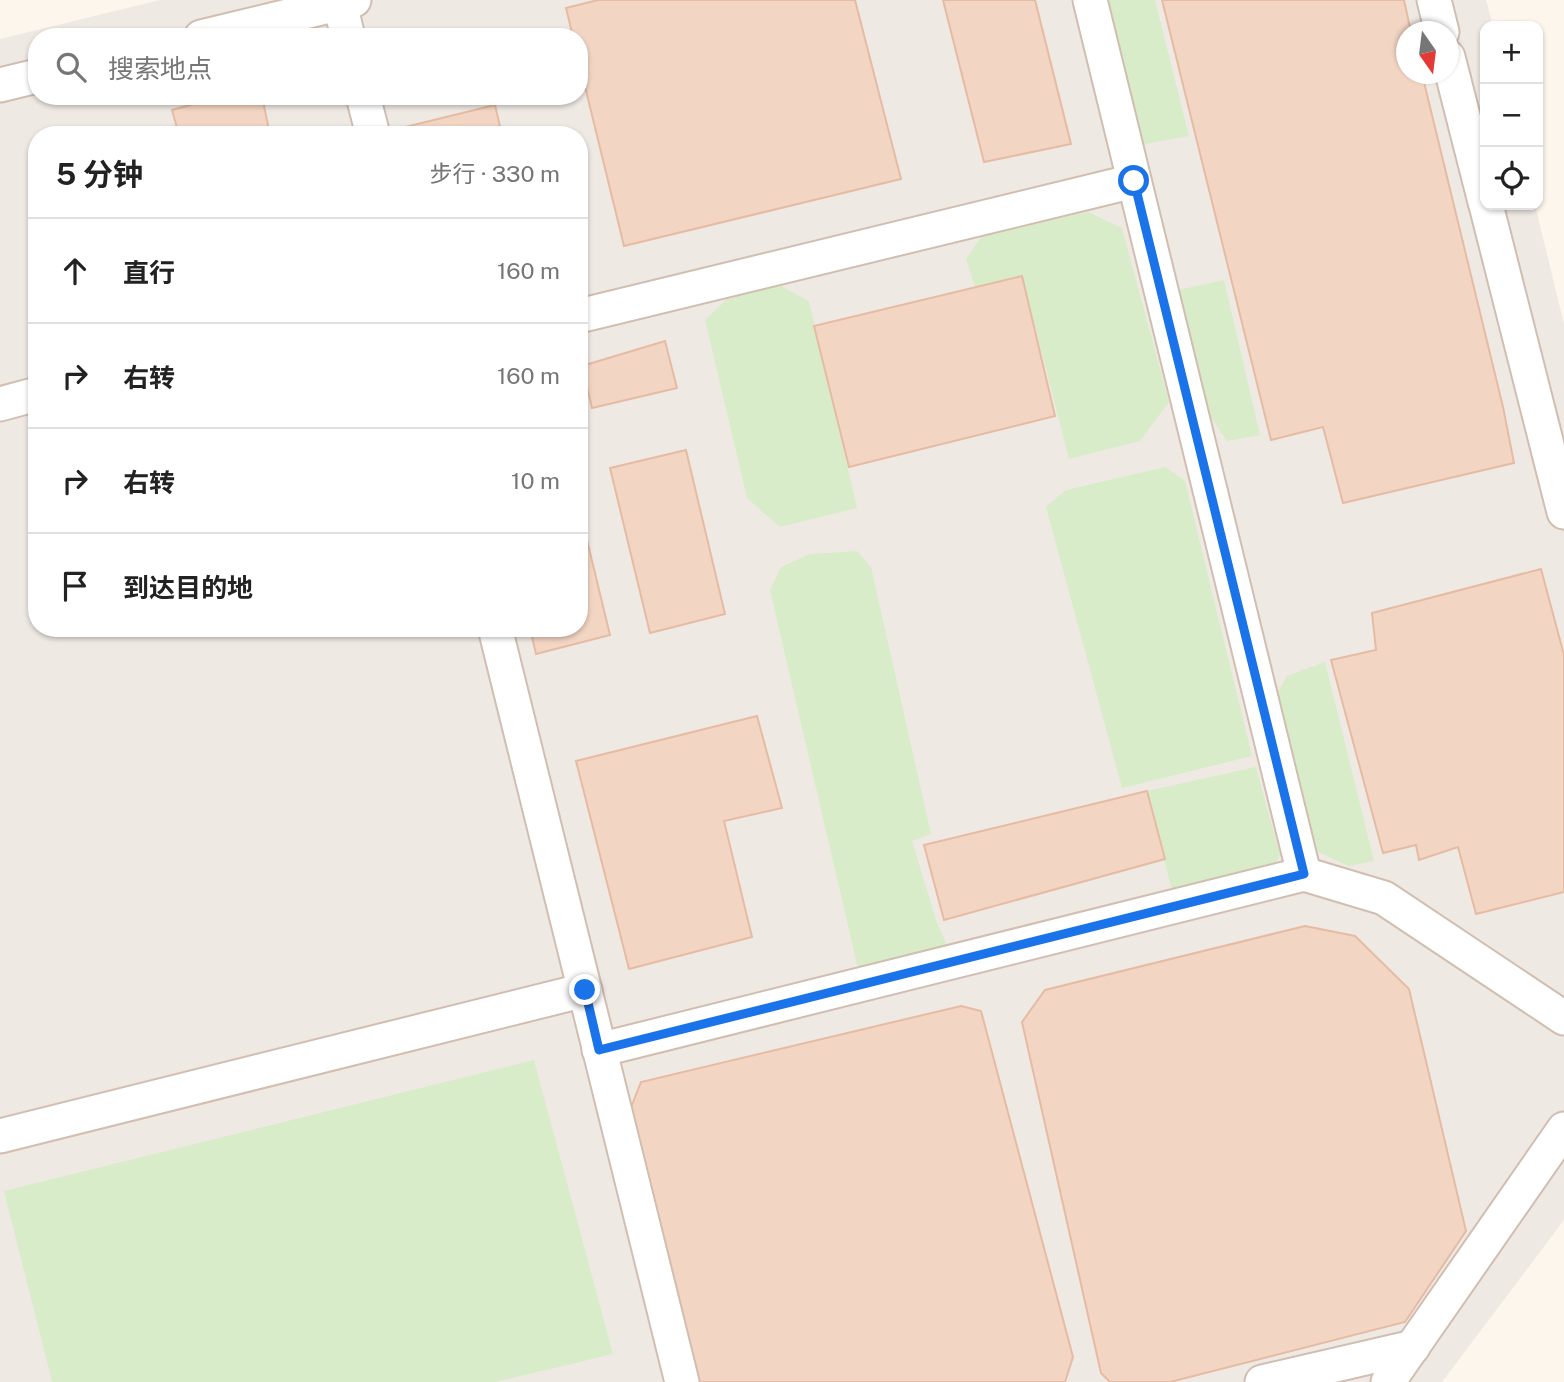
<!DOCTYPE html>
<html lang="zh">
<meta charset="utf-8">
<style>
:root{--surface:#fff;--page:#f6f6f6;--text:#222;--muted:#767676;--line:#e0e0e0}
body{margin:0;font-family:"Public Sans","Noto Sans SC",sans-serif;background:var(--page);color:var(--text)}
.controls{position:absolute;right:21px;top:21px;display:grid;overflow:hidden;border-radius:14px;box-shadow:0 2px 5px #0004}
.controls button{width:63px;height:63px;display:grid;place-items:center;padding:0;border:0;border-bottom:2px solid var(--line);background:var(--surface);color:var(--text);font:35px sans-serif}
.compass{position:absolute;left:1396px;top:21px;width:63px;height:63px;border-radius:50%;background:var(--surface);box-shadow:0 2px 5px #0004;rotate:166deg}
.stop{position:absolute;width:21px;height:21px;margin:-16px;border:5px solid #1a73e8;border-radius:50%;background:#fff}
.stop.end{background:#1a73e8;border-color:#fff;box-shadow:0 2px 7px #0008}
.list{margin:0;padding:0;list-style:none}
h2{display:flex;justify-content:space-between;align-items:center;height:91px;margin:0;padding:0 28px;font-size:30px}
h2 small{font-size:23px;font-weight:400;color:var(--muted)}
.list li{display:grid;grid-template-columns:46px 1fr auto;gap:21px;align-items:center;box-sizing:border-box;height:105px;padding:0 28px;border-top:2px solid var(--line)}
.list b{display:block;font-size:26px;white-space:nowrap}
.list em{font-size:23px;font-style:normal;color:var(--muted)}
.icon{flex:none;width:38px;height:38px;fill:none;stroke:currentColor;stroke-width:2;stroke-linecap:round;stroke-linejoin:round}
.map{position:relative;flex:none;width:1564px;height:1382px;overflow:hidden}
.search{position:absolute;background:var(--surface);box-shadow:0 2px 5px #0004;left:28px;top:28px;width:560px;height:77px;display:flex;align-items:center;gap:18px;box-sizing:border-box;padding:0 24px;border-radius:28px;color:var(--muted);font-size:26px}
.panel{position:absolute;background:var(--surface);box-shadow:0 2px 5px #0004;left:28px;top:126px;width:560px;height:511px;border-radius:28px}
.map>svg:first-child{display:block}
</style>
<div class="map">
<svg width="1564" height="1382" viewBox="0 0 1564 1382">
<rect width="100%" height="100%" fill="#fdf6ec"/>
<path fill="#efe9e4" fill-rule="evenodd" d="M 160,0 L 1486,0 L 1493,26 L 1485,26 L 1485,205 L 1535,205 L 1564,324 L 1564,1220 L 1442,1382 L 0,1382 L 0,39 ZM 1406,32 L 1448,32 L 1448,74 L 1406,74 ZM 37,37 L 579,37 L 579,96 L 37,96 ZM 37,135 L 579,135 L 579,628 L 37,628 Z"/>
<g fill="#d8ecc9">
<path d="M 1104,0 L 1155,0 L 1189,136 L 1139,145 Z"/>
<path d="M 1088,212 L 1122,228 L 1169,402 L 1140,441 L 1069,459 L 1022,276 L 975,287 L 966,259 L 982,236 Z"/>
<path d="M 1224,280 L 1260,435 L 1227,441 L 1189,385 L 1165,293 Z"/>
<path d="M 777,284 L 809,301 L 857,508 L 780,527 L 747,498 L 705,320 L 729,297 Z"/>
<path d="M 1165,467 L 1185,481 L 1252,756 L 1122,788 L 1046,507 L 1066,490 Z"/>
<path d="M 857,551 L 871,567 L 931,834 L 912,841 L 937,923 L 954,961 L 859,973 L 770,590 L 781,567 L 810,554 Z"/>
<path d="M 1325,662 L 1374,861 L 1348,866 L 1308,847 L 1273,701 L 1287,676 Z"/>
<path d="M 1256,767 L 1280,855 L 1265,884 L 1176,906 L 1147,791 Z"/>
<path d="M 534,1060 L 613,1354 L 495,1382 L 52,1382 L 4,1191 Z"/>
</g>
<g fill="#f3d5c3" stroke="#e6bba3" stroke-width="2">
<path d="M 598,0 L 855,0 L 901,179 L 624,246 L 579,62 L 579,37 L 573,37 L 566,8 Z"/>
<path d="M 943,0 L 1035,0 L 1071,144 L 984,162 Z"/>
<path d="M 1162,0 L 1404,0 L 1411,32 L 1406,32 L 1406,74 L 1422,74 L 1503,407 L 1514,463 L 1343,503 L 1323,427 L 1271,440 Z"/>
<path d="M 491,29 L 493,37 L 461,37 Z"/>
<path d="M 223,96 L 262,96 L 270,135 L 179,135 L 172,110 Z"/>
<path d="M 430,96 L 456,96 L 431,103 Z"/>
<path d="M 495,105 L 502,135 L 398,135 L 397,129 Z"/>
<path d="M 1022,276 L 1055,416 L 849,467 L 814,326 Z"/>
<path d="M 665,341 L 677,388 L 592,408 L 582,366 Z"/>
<path d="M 686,450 L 725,614 L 650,633 L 610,468 Z"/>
<path d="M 579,507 L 610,635 L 536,654 L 530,628 L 579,628 Z"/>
<path d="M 1541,569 L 1564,655 L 1564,892 L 1476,914 L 1458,847 L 1419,860 L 1416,845 L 1383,853 L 1331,660 L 1376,650 L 1372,613 Z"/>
<path d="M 757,716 L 782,808 L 724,821 L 752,937 L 629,969 L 576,761 Z"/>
<path d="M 1147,791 L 1165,859 L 944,920 L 924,845 Z"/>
<path d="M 1305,926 L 1355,936 L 1409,989 L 1466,1231 L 1405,1322 L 1170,1382 L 1110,1382 L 1101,1373 L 1022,1022 L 1045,990 Z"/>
<path d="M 961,1006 L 981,1011 L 1073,1357 L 1065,1382 L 698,1382 L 628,1115 L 641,1082 Z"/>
</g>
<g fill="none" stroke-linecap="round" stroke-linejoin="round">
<defs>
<g id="minor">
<path d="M 1090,0 L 1304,874"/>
<path d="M 1434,0 L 1442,32"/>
<path d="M 340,4 L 348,37"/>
<path d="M 201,37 L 354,0"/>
<path d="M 1448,57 L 1485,202"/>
<path d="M 0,85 L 37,76"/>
<path d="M 363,96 L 373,135"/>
<path d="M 1486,205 L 1564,512"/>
<path d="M 579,316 L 1134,181"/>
<path d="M 0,404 L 37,394"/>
<path d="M 495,628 L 682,1382"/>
<path d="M 599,1050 L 1304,874 L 1384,898 L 1564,1018"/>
<path d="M 0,1136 L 585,990"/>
<path d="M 1262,1382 L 1413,1347"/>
<path d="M 1388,1382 L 1564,1129"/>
</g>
</defs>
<use href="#minor" stroke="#d1beb0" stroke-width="37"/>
<use href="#minor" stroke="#fff" stroke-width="33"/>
</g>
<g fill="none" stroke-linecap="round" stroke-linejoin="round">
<path stroke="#1a73e8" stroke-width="9" d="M 585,990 L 599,1050 L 1304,874 L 1134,181"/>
</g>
</svg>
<div class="controls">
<button>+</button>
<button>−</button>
<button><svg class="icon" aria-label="locate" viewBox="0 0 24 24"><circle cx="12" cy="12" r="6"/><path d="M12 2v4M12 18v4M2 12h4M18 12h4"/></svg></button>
</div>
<svg class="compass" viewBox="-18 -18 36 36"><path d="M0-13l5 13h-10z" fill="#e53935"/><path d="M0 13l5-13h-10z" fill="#767676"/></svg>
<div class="stop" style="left:1134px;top:181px"></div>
<div class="stop end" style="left:585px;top:990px"></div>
<div class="search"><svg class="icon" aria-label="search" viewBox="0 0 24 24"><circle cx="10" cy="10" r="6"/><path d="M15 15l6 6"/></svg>搜索地点</div>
<section class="panel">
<h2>5 分钟<small>步行 · 330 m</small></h2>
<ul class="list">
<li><svg class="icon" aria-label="ahead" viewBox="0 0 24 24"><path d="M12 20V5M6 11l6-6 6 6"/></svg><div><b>直行</b></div><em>160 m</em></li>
<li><svg class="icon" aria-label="right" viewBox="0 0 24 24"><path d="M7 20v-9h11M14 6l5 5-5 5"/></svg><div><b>右转</b></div><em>160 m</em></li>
<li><svg class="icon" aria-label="right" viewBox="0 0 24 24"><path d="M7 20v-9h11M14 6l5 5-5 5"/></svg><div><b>右转</b></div><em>10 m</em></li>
<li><svg class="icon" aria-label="arrive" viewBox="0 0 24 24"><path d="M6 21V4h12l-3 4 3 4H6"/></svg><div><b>到达目的地</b></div></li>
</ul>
</section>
</div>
